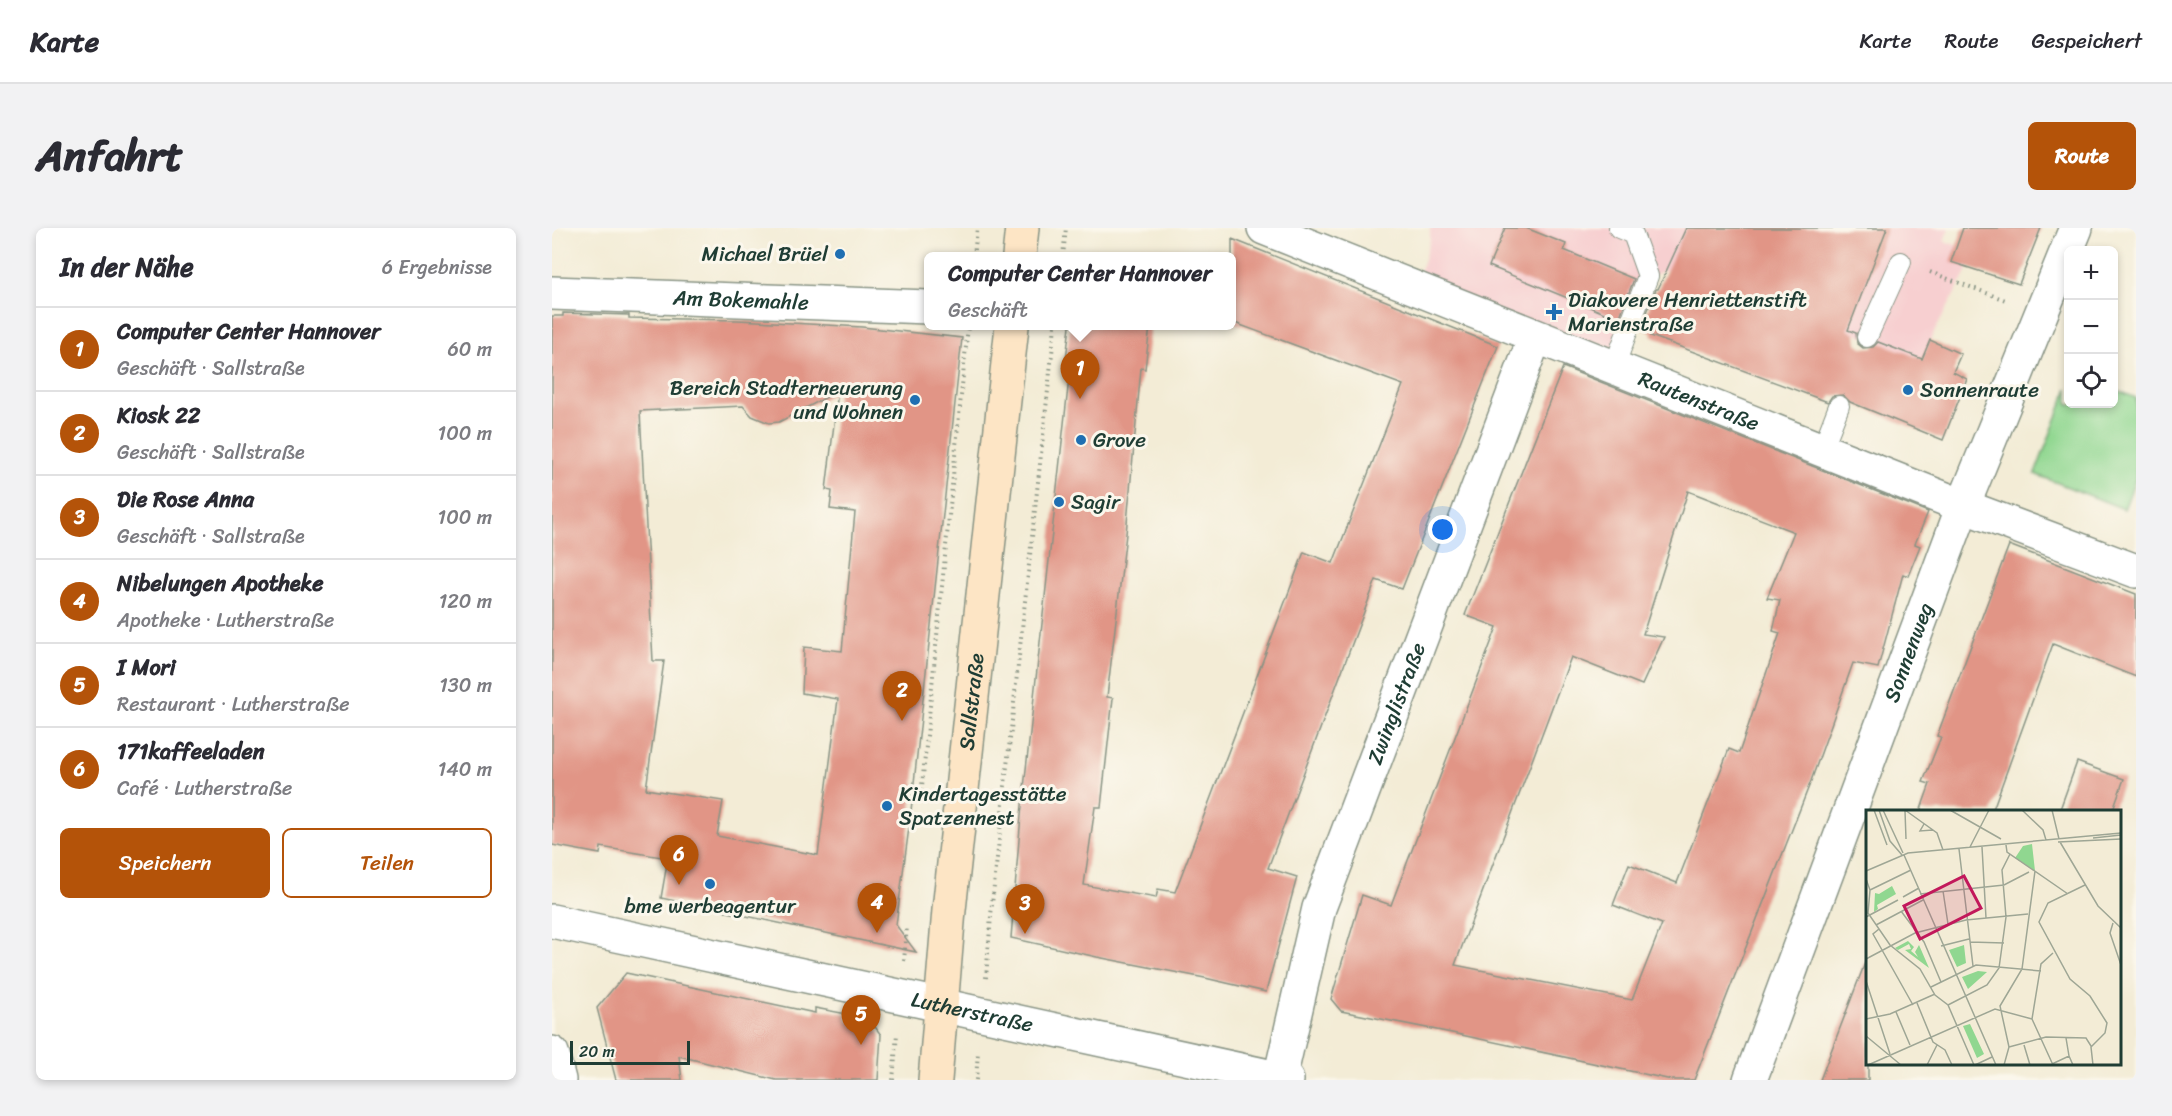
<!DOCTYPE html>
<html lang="de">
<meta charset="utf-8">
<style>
:root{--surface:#fff;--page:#f2f2f3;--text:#2b2b33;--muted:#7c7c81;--line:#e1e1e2;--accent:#b45309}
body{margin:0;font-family:Sriracha,sans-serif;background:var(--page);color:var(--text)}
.controls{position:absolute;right:18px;top:18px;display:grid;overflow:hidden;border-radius:9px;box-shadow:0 3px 9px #0003}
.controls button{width:54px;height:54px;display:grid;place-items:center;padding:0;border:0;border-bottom:2px solid var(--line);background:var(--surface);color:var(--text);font:30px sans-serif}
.scale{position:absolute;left:18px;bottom:15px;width:120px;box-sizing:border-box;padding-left:6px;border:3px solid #1f3d34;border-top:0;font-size:16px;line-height:21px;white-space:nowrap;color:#1f3d34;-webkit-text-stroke:4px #fbf7ec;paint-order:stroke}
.you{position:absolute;left:891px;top:302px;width:21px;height:21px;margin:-15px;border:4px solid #fff;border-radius:50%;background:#1a73e8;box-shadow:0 0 0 9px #1a73e833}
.badge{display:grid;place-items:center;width:39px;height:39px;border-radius:50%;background:var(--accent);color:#fff;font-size:20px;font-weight:700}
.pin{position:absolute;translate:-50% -50px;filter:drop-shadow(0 2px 3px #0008)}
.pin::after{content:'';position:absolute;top:32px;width:21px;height:18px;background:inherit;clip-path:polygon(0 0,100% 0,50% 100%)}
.popup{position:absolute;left:372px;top:24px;width:312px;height:78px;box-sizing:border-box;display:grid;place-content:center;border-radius:9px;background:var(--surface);filter:drop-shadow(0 2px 4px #0005);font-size:20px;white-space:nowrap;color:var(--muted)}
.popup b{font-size:22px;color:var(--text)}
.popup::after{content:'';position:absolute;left:50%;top:100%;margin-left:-12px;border:12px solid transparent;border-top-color:var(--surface)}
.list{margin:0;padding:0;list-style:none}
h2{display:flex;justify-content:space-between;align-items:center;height:78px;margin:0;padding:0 24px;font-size:26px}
h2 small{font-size:20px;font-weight:400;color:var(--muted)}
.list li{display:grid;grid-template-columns:39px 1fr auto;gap:18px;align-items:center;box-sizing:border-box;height:84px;padding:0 24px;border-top:2px solid var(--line)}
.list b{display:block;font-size:22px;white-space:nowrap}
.list p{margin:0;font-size:20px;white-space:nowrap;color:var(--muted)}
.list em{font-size:20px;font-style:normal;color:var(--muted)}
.actions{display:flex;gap:12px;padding:18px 24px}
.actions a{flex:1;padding:14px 0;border:2px solid var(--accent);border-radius:9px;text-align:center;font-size:21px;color:var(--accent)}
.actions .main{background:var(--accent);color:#fff}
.icon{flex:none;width:33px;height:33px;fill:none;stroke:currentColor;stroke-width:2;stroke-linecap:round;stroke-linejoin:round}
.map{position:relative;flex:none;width:1584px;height:852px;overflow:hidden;border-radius:9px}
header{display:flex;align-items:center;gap:36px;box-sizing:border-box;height:84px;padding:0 30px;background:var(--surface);border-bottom:2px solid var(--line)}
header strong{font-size:28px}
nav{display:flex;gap:33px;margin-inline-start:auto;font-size:21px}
.intro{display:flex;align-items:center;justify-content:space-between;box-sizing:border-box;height:144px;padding:0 36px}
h1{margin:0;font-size:42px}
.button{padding:15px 27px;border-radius:9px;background:var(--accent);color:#fff;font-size:21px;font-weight:700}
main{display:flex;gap:36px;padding:0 36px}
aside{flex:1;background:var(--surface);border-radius:9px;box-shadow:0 3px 9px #0003}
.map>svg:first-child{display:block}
</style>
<header>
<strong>Karte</strong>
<nav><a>Karte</a><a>Route</a><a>Gespeichert</a></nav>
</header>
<div class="intro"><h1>Anfahrt</h1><a class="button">Route</a></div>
<main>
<aside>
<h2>In der Nähe<small>6 Ergebnisse</small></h2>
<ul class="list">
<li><span class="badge">1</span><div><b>Computer Center Hannover</b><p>Geschäft · Sallstraße</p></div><em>60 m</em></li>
<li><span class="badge">2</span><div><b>Kiosk 22</b><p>Geschäft · Sallstraße</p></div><em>100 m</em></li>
<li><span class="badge">3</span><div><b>Die Rose Anna</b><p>Geschäft · Sallstraße</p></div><em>100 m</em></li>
<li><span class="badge">4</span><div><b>Nibelungen Apotheke</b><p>Apotheke · Lutherstraße</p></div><em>120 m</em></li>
<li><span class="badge">5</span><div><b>I Mori</b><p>Restaurant · Lutherstraße</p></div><em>130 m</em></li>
<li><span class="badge">6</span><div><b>171kaffeeladen</b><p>Café · Lutherstraße</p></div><em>140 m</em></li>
</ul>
<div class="actions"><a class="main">Speichern</a><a>Teilen</a></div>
</aside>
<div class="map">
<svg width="1584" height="852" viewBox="0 0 1584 852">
<rect width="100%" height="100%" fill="#fbf7ec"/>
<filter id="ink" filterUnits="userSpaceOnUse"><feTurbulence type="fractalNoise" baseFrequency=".0167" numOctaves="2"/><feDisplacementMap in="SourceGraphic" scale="12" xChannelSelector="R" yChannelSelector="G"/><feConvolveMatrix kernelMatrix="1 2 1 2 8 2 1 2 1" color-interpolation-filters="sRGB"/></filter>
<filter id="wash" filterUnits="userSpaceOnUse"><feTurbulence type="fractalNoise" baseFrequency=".008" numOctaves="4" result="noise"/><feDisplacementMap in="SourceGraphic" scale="24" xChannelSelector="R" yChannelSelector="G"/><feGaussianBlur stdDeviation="1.35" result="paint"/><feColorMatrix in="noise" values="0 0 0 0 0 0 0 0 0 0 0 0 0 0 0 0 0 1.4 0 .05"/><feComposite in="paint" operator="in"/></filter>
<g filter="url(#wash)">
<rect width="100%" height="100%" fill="#f3ecd6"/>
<path fill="#f7cfd0" d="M 878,0 L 1397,0 L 1392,13 L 1425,24 L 1378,112 L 1370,131 L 1128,36 L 1095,50 L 1063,140 L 863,61 L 878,11 Z"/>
<path fill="#90d790" stroke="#588a62" stroke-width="1.5" d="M 1516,160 L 1516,176 L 1562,176 L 1562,161 L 1584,170 L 1584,250 L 1572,281 L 1483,246 Z"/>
<g id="blocks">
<g fill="#e19586" fill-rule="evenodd">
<path d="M 953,0 L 974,0 L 1014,16 L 1012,22 L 1082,51 L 1067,91 L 937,38 Z"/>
<path d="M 1134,0 L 1335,0 L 1296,102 L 1304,105 L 1305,115 L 1311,120 L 1321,119 L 1326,114 L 1370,131 L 1378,112 L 1409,126 L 1401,144 L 1415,151 L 1391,212 L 1298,174 L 1291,167 L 1280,168 L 1276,174 L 1099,108 L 1100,105 L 1089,100 L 1104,61 L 1106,61 Z"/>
<path d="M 1411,0 L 1489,0 L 1467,56 L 1399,34 Z"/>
<path d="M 680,11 L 946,118 L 850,361 L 824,352 L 716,640 L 745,649 L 714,764 L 653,750 L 545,729 L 459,710 L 469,587 L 519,132 L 514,131 L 518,98 L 598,98 L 593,141 L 589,140 L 574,306 L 555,469 L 561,470 L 549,579 L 543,579 L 532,657 L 604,670 L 606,661 L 623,664 L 752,324 L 781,335 L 851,157 L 680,94 Z"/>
<path d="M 11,85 L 77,87 L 77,90 L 186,92 L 310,99 L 410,110 L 358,592 L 344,697 L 364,724 L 109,670 L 116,630 L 49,619 L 48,626 L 0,617 L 0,88 L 11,88 ZM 286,163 L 274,262 L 280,263 L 278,281 L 303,284 L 290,423 L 252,419 L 250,465 L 286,471 L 266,627 L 165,608 L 171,573 L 94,561 L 112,433 L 101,433 L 88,183 L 191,178 L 200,188 L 217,195 L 227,194 Z"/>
<path d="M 1011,139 L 1376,284 L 1363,316 L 1368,318 L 1356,348 L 1351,346 L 1326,440 L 1301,435 L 1259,553 L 1142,852 L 1120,852 L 900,805 L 789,783 L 779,771 L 810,667 L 839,677 L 945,399 L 913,387 ZM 1136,263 L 1242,304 L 1215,370 L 1228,372 L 1221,403 L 1228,405 L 1187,525 L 1177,521 L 1125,655 L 1077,636 L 1061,677 L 1110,696 L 1080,772 L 903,737 L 1019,429 L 1090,457 L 1112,409 L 1091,406 Z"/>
<path d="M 1457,317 L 1584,366 L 1584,449 L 1501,416 L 1440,584 L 1368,584 L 1378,556 L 1371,554 L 1389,509 L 1385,508 Z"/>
<path d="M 1525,534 L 1572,551 L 1560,584 L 1507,584 Z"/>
<path d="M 1313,735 L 1316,736 L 1316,852 L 1268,852 Z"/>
<path d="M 74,745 L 263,785 L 263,780 L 295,786 L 295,793 L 321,796 L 329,807 L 326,852 L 224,852 L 127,828 L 130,852 L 64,852 L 45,780 Z"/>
</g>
</g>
</g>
<g filter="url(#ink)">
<use href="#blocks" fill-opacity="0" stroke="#899485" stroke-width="1.5"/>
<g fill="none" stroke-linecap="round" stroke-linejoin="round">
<defs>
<g id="lane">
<path d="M 1315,109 L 1349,34"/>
<path d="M 1062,139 L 1096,48 L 1081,6 L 1067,0"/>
<path d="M 1270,222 L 1287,178"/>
</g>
<g id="street">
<path id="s1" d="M 712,0 L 1411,278 L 1584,343"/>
<path id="s2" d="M 0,65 L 376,79"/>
<path id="s3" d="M 0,693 L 735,852"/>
<path d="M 0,825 L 7,852"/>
<path id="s4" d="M 728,850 L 767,680 L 983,109"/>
<path id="s5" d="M 1198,852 L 1411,278 L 1524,0"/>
</g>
<g id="secondary">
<path d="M 467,28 L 470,0"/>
<path id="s6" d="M 383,852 L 397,682 L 460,98"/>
</g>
</defs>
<use href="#lane" stroke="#899485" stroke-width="22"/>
<use href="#street" stroke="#899485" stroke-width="36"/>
<use href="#secondary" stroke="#899485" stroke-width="36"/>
<g stroke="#899485" stroke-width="4" stroke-dasharray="1.5 4.5" stroke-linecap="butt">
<path d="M 422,28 L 425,0"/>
<path d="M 511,28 L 514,0"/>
<path d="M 1378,44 L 1456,73"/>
<path d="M 369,568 L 416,98"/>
<path d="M 352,733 L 355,698"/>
<path d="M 434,750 L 440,676 L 503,98"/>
<path d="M 341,852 L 345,806"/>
<path d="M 424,852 L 426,823"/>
</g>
<use href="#lane" stroke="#fff" stroke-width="20"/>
<use href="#street" stroke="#fff" stroke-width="33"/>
<use href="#secondary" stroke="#fde5c5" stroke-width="33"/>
</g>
</g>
<g fill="#1f6fb2" stroke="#fbf7ec" stroke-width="2">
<circle cx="288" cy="26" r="6"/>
<path d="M999 75h6v6h6v6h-6v6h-6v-6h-6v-6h6z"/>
<circle cx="1356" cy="162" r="6"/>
<circle cx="363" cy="172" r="6"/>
<circle cx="529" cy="212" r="6"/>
<circle cx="507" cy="274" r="6"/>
<circle cx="335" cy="578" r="6"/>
<circle cx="158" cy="656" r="6"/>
</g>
<g text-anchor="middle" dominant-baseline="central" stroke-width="6" stroke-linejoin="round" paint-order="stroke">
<g font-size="21" fill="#1f3d34" stroke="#fbf7ec" text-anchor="start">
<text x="276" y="26" text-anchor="end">Michael Brüel</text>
<text x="1016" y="72">Diakovere Henriettenstift<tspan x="1016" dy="24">Marienstraße</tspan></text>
<text x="351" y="160" text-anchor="end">Bereich Stadterneuerung<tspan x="351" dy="24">und Wohnen</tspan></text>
<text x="1368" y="162">Sonnenraute</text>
<text x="541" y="212">Grove</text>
<text x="519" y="274">Sagir</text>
<text x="347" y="566">Kindertagesstätte<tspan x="347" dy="24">Spatzennest</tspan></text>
<text x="158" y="678" text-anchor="middle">bme werbeagentur</text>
</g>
<g font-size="21" fill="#1f3d34" stroke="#fbf7ec">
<text stroke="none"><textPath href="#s2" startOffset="189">Am Bokemahle</textPath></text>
<text stroke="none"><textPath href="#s1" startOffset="468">Rautenstraße</textPath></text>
<text stroke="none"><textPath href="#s5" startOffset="456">Sonnenweg</textPath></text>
<text stroke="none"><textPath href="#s6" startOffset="380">Sallstraße</textPath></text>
<text stroke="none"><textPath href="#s4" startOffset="393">Zwinglistraße</textPath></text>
<text stroke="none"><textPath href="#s3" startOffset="430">Lutherstraße</textPath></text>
</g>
</g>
<g transform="translate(1314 582)">
<rect width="255" height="255" fill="#f3ecd6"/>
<path d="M 166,34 L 169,61 L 149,48 L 157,36 ZM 26,76 L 30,84 L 11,95 L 12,99 L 8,102 L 9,83 L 13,84 ZM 42,131 L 48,137 L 45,141 L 52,147 L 49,142 L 53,135 L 63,158 L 39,140 L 45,139 L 43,134 L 32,140 L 29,138 ZM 98,135 L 100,153 L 91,157 L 83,140 ZM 112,161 L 121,162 L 102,179 L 96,167 ZM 104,214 L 118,244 L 111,248 L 97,216 Z" fill="#90d790"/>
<path fill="none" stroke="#9ea695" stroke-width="1.5" d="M 8,0 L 21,35M 13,0 L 24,31 L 36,45M 17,0 L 37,43M 39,0 L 71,23 L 77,40M 84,0 L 135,29M 156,0 L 177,20 L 180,30M 186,0 L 193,29M 39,1 L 40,29M 58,14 L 54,21 L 67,20M 227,28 L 255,25M 192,32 L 255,29M 194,32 L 232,96 L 255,118M 140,35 L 141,42 L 202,84M 104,37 L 123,0M 116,37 L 120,108M 93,39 L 107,156M 38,45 L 130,255M 0,61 L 42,43 L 255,23M 0,69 L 4,80 L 2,103 L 24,135 L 54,159 L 69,185 L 82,195 L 108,255M 219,75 L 182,93 L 173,112 L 204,169 L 224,186 L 241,213 L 239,223 L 225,237 L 227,255M 4,80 L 45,60M 77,81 L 82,114M 54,84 L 138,75 L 163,62M 37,87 L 53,78M 35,101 L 58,132 L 75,172M 0,107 L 32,90M 247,113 L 244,123 L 255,155M 10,115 L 57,90M 13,119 L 7,124 L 47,195M 104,132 L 138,133M 75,136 L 103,129M 0,149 L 49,123 L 100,110 L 162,104M 0,171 L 24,244M 65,177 L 110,155 L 175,161M 51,193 L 67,232 L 79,240 L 86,255M 82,195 L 121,175 L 133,158 L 140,107 L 136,60 L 144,44M 30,202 L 44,235M 0,209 L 24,204 L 69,184M 0,226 L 35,255M 200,228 L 203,246M 158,235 L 164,255M 143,237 L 180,227 L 220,228 L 225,236M 186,254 L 203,246 L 207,255M 2,255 L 129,199 L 166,209M 61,255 L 71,235M 109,255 L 126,247M 138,255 L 143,237 L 134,196 L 156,159 L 169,61M 187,255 L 166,209 L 175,154 L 187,143"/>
<path fill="#c2185b" fill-opacity="0.15" stroke="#c2185b" stroke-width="3" d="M 98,66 L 115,98 L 54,129 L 38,96 Z"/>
<rect width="255" height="255" fill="none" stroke="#1f3d34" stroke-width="3"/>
</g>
</svg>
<div class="controls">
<button>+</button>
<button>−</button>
<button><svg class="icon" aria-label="locate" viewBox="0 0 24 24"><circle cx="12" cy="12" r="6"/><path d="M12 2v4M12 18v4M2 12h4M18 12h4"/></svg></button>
</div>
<div class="scale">20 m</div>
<div class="you"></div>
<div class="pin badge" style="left:528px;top:171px">1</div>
<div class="popup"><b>Computer Center Hannover</b>Geschäft</div>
<div class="pin badge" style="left:350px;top:493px">2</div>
<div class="pin badge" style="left:473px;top:706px">3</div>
<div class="pin badge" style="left:325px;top:705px">4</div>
<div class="pin badge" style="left:309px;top:817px">5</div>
<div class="pin badge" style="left:127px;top:657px">6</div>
</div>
</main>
